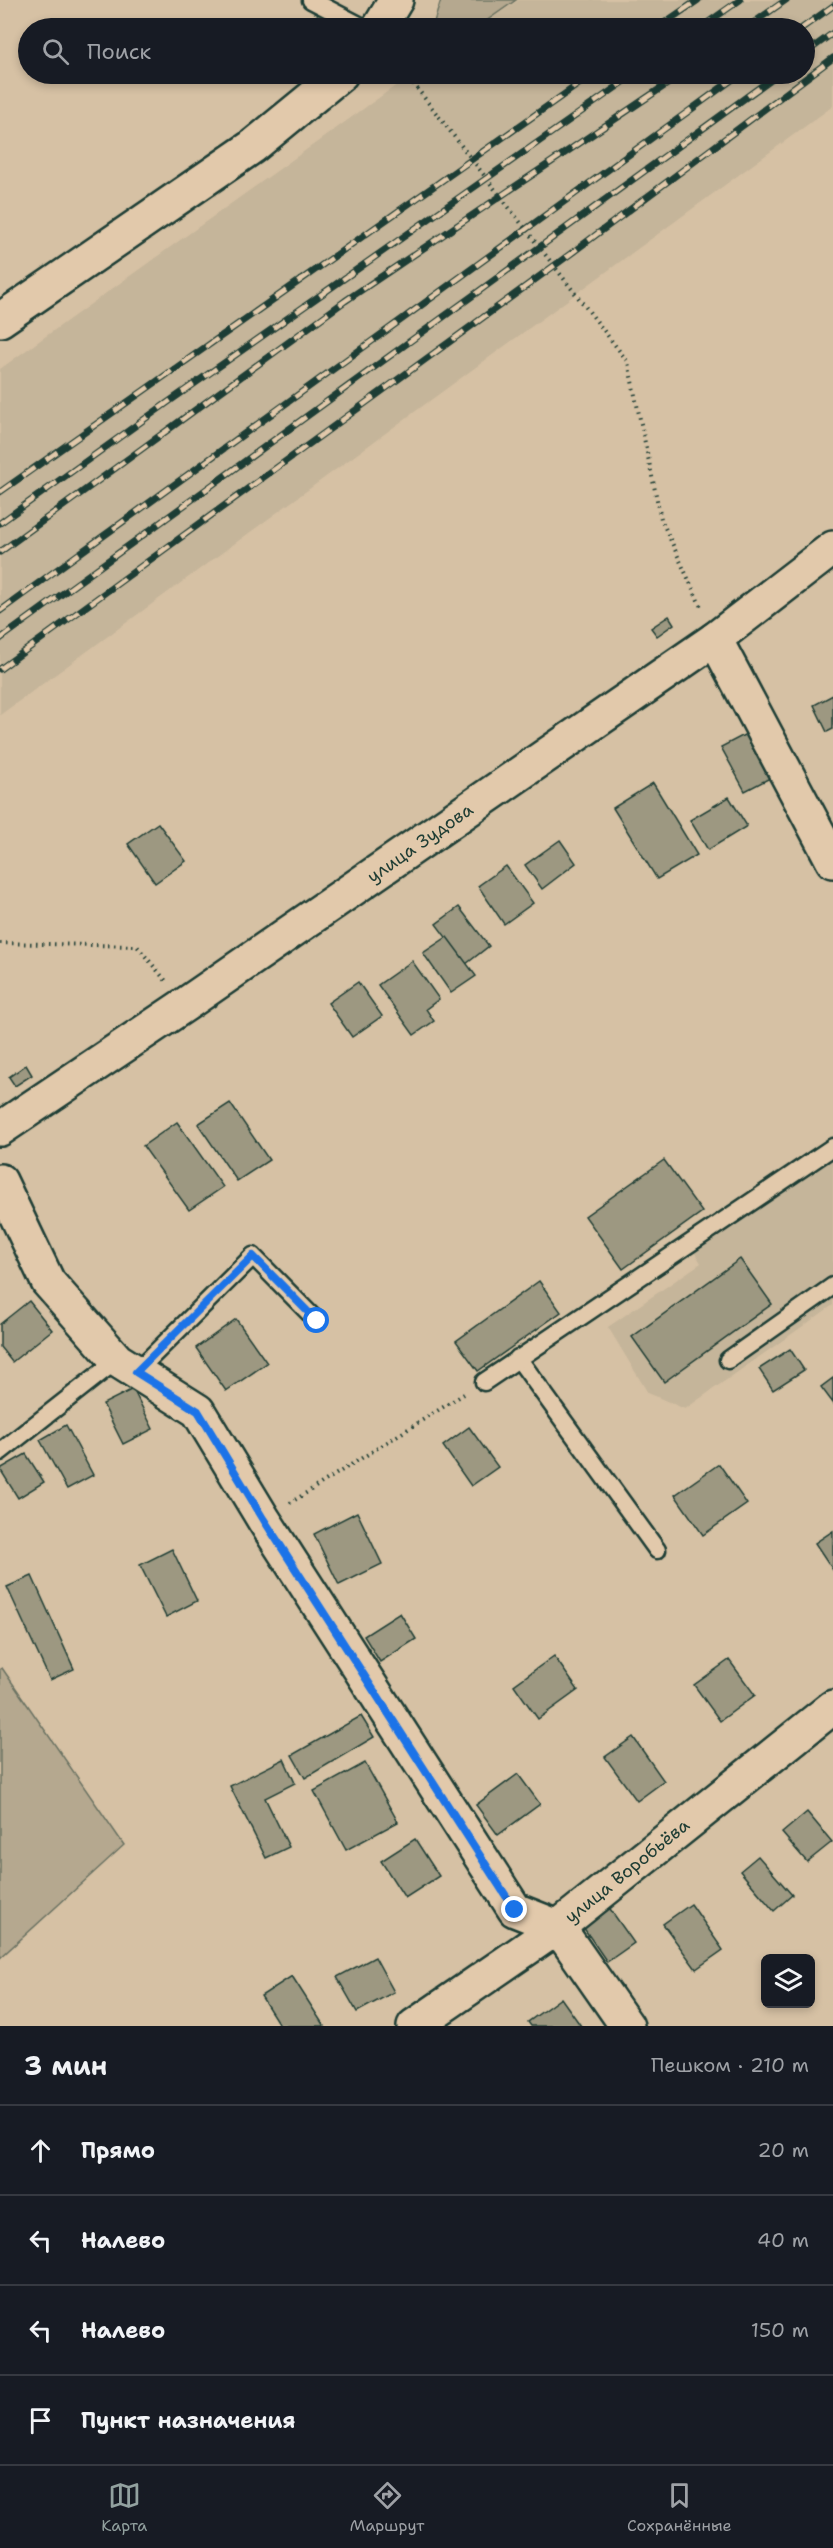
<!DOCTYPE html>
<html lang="ru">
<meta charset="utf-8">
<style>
:root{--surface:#171b24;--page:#20242c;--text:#f1f3f6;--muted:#9ea1a6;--line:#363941;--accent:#92a19f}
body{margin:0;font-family:"Shantell Sans",sans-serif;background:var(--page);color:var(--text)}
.controls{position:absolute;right:18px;bottom:18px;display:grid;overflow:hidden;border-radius:9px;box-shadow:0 3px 9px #0003}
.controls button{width:54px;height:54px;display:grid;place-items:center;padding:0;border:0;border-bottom:2px solid var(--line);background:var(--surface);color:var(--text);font:30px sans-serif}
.stop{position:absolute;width:18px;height:18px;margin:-14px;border:4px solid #1a73e8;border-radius:50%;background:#fff}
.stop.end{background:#1a73e8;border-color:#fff;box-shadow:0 2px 6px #0008}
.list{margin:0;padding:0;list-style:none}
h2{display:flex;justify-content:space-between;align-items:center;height:78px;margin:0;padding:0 24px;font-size:26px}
h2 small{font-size:20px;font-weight:400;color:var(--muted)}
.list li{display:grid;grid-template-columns:39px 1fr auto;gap:18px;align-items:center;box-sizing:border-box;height:90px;padding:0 24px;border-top:2px solid var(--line)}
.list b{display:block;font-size:22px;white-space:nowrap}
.list em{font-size:20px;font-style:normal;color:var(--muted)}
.icon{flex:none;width:33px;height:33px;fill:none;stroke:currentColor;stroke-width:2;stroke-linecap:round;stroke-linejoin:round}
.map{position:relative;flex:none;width:833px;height:2026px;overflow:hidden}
.search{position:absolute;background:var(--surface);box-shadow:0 3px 9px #0003;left:18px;right:18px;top:18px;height:66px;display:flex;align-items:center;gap:15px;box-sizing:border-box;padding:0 21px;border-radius:33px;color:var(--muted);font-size:22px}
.sheet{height:438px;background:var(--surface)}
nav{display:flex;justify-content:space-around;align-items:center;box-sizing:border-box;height:84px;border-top:2px solid var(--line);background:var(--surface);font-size:16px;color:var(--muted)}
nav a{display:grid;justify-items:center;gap:3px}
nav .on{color:var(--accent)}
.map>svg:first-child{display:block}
</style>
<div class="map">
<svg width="833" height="2026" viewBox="0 0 833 2026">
<rect width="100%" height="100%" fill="#d6c1a4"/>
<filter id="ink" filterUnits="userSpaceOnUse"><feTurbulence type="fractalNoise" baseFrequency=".0167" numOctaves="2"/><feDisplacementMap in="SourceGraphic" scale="12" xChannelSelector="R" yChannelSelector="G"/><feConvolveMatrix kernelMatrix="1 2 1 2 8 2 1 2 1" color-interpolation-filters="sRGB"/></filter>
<g filter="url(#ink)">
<g fill="#c5b59a">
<path d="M 519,0 L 833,0 L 833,106 L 0,715 L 0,369 L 412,74 L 804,74 L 804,28 L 477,28 Z"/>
<path d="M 833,1157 L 833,1305 L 685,1409 L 648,1393 L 608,1327 L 701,1263 L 693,1250 Z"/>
</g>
<g fill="#b5a88f" stroke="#6a7262" stroke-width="1.5">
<path d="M 441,0 L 516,0 L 476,28 L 432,28 Z"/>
<path d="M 2,1668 L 124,1845 L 0,1958 L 0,1669 Z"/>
</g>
<g fill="#9d9881" stroke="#1f3d34" stroke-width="1.5">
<path d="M 669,616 L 674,624 L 657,636 L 651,628 Z"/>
<path d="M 833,695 L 833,729 L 827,732 L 814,705 Z"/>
<path d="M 746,734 L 770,778 L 745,791 L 721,747 Z"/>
<path d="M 653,783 L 697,855 L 657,879 L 613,808 Z"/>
<path d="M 729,797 L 747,826 L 708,850 L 690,820 Z"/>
<path d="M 158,823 L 186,861 L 155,883 L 128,844 Z"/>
<path d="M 560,840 L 576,863 L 542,889 L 525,865 Z"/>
<path d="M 506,866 L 533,903 L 504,924 L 478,886 Z"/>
<path d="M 459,907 L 489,946 L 466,964 L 436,924 Z"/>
<path d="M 447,937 L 476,976 L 451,993 L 423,953 Z"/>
<path d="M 412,961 L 439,999 L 426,1009 L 434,1021 L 414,1035 L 378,985 Z"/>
<path d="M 358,982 L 382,1016 L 352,1037 L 328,1003 Z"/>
<path d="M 26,1065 L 32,1075 L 15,1086 L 9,1077 Z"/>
<path d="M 230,1103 L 269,1160 L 237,1181 L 198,1124 Z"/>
<path d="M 177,1122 L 223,1187 L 189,1210 L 143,1146 Z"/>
<path d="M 664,1160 L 702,1212 L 623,1269 L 585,1216 Z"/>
<path d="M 740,1259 L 772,1304 L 664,1382 L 632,1337 Z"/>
<path d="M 539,1281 L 561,1312 L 478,1371 L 456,1341 Z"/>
<path d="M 29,1301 L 52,1330 L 12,1362 L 0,1347 L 0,1324 Z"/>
<path d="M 236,1319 L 267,1363 L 226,1391 L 196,1348 Z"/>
<path d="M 790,1349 L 804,1370 L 773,1390 L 759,1369 Z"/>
<path d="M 833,1378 L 833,1403 L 821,1387 Z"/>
<path d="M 133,1389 L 153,1429 L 123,1444 L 103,1404 Z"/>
<path d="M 66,1425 L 93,1475 L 67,1489 L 40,1440 Z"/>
<path d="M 469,1427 L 498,1467 L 471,1486 L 443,1446 Z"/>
<path d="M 26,1454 L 44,1482 L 18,1498 L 0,1469 Z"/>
<path d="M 719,1464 L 747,1504 L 703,1535 L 675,1495 Z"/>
<path d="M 357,1512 L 382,1564 L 339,1585 L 314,1534 Z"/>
<path d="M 833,1531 L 833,1570 L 815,1543 Z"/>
<path d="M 172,1549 L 197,1601 L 166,1617 L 140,1565 Z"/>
<path d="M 32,1576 L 74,1669 L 50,1680 L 7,1587 Z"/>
<path d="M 400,1613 L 416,1639 L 380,1662 L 364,1636 Z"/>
<path d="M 554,1656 L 578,1690 L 538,1719 L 514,1685 Z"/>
<path d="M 729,1660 L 755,1695 L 720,1721 L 694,1685 Z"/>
<path d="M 361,1716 L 374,1737 L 305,1778 L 292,1755 Z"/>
<path d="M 633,1737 L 664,1781 L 637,1801 L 605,1757 Z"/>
<path d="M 284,1759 L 295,1783 L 265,1798 L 289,1847 L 266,1858 L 230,1786 Z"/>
<path d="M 365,1763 L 398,1822 L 346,1850 L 314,1791 Z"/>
<path d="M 518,1774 L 540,1804 L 498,1835 L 476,1805 Z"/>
<path d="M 807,1812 L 832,1842 L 807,1862 L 782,1833 Z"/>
<path d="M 415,1839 L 439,1876 L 405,1898 L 381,1861 Z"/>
<path d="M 758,1856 L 792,1895 L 774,1911 L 740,1871 Z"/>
<path d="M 691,1904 L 723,1950 L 696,1969 L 663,1924 Z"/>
<path d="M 608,1906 L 634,1943 L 607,1962 L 581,1924 Z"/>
<path d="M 375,1957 L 394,1992 L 357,2012 L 337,1977 Z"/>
<path d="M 292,1976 L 324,2026 L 280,2026 L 261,1996 Z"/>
<path d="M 561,1998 L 581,2026 L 531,2026 L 528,2022 Z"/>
</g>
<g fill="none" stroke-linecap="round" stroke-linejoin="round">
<defs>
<g id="lane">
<path d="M 311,0 L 365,28"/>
<path d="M 518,1358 L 657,1550"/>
<path d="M 728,1360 L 833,1286"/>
<path d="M 136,1372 L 253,1256 L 317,1321"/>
<path d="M 484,1382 L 833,1147"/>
<path d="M 0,1452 L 117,1360"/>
</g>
<g id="street">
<path d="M 379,28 L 396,0"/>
<path d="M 0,320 L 252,147 L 341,74"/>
<path d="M 715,639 L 833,861"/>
<path d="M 0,1129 L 186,1004 L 715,639 L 833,548"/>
<path d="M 0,1181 L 48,1282 L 117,1360 L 198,1411 L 264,1520 L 515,1910 L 558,1927 L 627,2026"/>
<path d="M 414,2026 L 558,1927 L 833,1707"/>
</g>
</defs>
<use href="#lane" stroke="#1f3d34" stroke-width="21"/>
<use href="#street" stroke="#1f3d34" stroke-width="38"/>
<g stroke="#1f3d34" stroke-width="4" stroke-dasharray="1.5 4.5" stroke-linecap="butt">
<path d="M 406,74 L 628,362 L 661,519 L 702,609"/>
<path d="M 0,943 L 137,946 L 166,981"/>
<path d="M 290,1503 L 464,1394"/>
</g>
<use href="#lane" stroke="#e2c9ab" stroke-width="16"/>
<use href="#street" stroke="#e2c9ab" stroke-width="33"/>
<defs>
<g id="rail">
<path d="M 657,28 L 698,0"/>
<path d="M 700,28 L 740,0"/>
<path d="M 746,28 L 786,0"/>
<path d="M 802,28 L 833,6"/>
<path d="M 804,54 L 833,33"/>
<path d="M 0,492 L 593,74"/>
<path d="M 0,523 L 167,403 L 635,74"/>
<path d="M 0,552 L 345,301 L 682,74"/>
<path d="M 0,611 L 740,74"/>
<path d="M 0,639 L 778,74"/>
<path d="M 0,669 L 573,252 L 833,58"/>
</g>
</defs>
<use href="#rail" stroke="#1f3d34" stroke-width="7"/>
<use href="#rail" stroke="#e2c9ab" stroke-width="4.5" stroke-dasharray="14" stroke-linecap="butt"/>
</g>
</g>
<g fill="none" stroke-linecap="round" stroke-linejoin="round" filter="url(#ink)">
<path stroke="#1a73e8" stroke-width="8" d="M 317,1321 L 253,1256 L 136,1372 L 198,1411 L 264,1520 L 515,1910"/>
</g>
<g text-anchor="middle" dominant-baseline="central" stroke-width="5" stroke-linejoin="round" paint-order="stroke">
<g font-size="18" fill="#1f3d34" stroke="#e2c9ab">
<text transform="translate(420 843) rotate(-35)">улица Зудова</text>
<text transform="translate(627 1871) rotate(-39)">улица Воробьёва</text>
</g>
</g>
</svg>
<div class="controls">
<button><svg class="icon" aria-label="layers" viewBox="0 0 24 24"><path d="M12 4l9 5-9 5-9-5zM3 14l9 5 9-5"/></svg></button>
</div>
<div class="stop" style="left:317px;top:1321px"></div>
<div class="stop end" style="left:515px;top:1910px"></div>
<div class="search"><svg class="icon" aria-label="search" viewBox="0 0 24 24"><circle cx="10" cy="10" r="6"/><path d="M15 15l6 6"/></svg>Поиск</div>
</div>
<section class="sheet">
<h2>3 мин<small>Пешком · 210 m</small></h2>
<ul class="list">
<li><svg class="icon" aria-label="ahead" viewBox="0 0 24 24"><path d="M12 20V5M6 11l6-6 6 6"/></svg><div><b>Прямо</b></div><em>20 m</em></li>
<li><svg class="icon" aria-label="left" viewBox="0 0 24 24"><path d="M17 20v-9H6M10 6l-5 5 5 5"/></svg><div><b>Налево</b></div><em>40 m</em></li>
<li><svg class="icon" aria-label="left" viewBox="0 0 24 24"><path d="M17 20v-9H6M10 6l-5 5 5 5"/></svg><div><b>Налево</b></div><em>150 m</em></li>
<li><svg class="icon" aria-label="arrive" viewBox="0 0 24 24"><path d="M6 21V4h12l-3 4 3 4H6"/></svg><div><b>Пункт назначения</b></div></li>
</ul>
</section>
<nav>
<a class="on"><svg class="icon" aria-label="map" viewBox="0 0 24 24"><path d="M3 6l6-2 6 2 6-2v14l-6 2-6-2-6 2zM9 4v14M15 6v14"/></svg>Карта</a>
<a><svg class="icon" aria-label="directions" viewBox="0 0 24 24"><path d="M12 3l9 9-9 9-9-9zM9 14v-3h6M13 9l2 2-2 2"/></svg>Маршрут</a>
<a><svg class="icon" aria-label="saved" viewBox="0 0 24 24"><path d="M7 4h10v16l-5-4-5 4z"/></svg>Сохранённые</a>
</nav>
